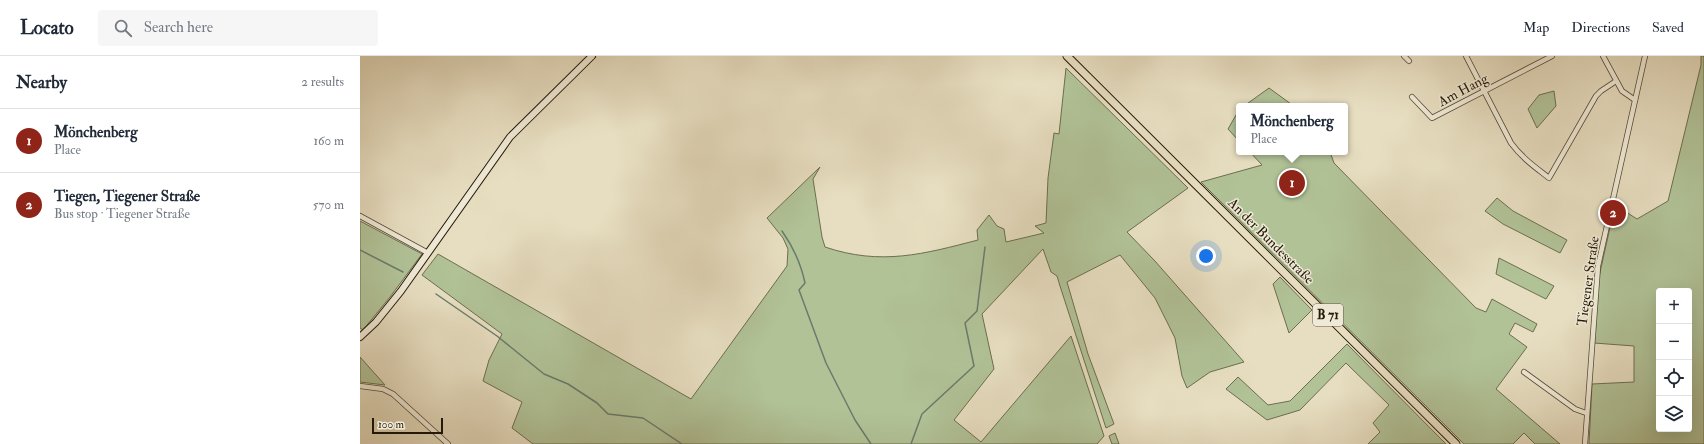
<!DOCTYPE html>
<meta charset="utf-8">
<style>
:root{--surface:#fff;--page:#f6f6f7;--text:#1f2937;--muted:#747a83;--line:#e0e1e3;--accent:#8f2418}
body{margin:0;font-family:"IM FELL Double Pica",serif;background:var(--page);color:var(--text)}
.controls{position:absolute;right:12px;bottom:12px;display:grid;overflow:hidden;border-radius:4px;box-shadow:0 4px 16px #0002}
.controls button{width:36px;height:36px;display:grid;place-items:center;padding:0;border:0;border-bottom:1px solid var(--line);background:var(--surface);color:var(--text);font:20px sans-serif}
.scale{position:absolute;left:12px;bottom:10px;width:71px;box-sizing:border-box;padding-left:4px;border:2px solid #261907;border-top:0;font-size:11px;line-height:14px;white-space:nowrap;color:#261907;-webkit-text-stroke:3px #efead7;paint-order:stroke}
.you{position:absolute;left:846px;top:200px;width:14px;height:14px;margin:-10px;border:3px solid #fff;border-radius:50%;background:#1a73e8;box-shadow:0 0 0 6px #1a73e833}
.badge{display:grid;place-items:center;width:26px;height:26px;border-radius:50%;background:var(--accent);color:#fff;font-size:13px;font-weight:700}
.pin{position:absolute;translate:-50% -50%;border:2px solid #fff;box-shadow:0 1px 4px #0006}
.popup{position:absolute;left:876px;top:47px;width:112px;height:52px;box-sizing:border-box;display:grid;place-content:center;border-radius:4px;background:var(--surface);filter:drop-shadow(0 1px 3px #0005);font-size:13px;white-space:nowrap;color:var(--muted)}
.popup b{font-size:15px;color:var(--text)}
.popup::after{content:'';position:absolute;left:50%;top:100%;margin-left:-8px;border:8px solid transparent;border-top-color:var(--surface)}
.list{margin:0;padding:0;list-style:none}
h2{display:flex;justify-content:space-between;align-items:center;height:52px;margin:0;padding:0 16px;font-size:17px}
h2 small{font-size:13px;font-weight:400;color:var(--muted)}
.list li{display:grid;grid-template-columns:26px 1fr auto;gap:12px;align-items:center;box-sizing:border-box;height:64px;padding:0 16px;border-top:1px solid var(--line)}
.list b{display:block;font-size:15px;white-space:nowrap}
.list p{margin:0;font-size:13px;white-space:nowrap;color:var(--muted)}
.list em{font-size:13px;font-style:normal;color:var(--muted)}
.icon{flex:none;width:22px;height:22px;fill:none;stroke:currentColor;stroke-width:2;stroke-linecap:round;stroke-linejoin:round}
.map{position:relative;flex:none;width:1344px;height:388px;overflow:hidden}
header{display:flex;align-items:center;gap:24px;box-sizing:border-box;height:56px;padding:0 20px;background:var(--surface);border-bottom:1px solid var(--line)}
header strong{font-size:19px}
nav{display:flex;gap:22px;margin-inline-start:auto;font-size:14px}
.search{width:280px;height:36px;background:var(--page);display:flex;align-items:center;gap:10px;box-sizing:border-box;padding:0 14px;border-radius:4px;color:var(--muted);font-size:15px}
main{display:flex}
aside{flex:1;background:var(--surface)}
.map>svg:first-child{display:block}
</style>
<header>
<strong>Locato</strong>
<div class="search"><svg class="icon" aria-label="search" viewBox="0 0 24 24"><circle cx="10" cy="10" r="6"/><path d="M15 15l6 6"/></svg>Search here</div>
<nav><a>Map</a><a>Directions</a><a>Saved</a></nav>
</header>
<main>
<aside>
<h2>Nearby<small>2 results</small></h2>
<ul class="list">
<li><span class="badge">1</span><div><b>Mönchenberg</b><p>Place</p></div><em>160 m</em></li>
<li><span class="badge">2</span><div><b>Tiegen, Tiegener Straße</b><p>Bus stop · Tiegener Straße</p></div><em>570 m</em></li>
</ul>
</aside>
<div class="map">
<svg width="1344" height="388" viewBox="0 0 1344 388">
<rect width="100%" height="100%" fill="#e7dec1"/>
<filter id="stains"><feTurbulence type="fractalNoise" baseFrequency=".005" numOctaves="4"/><feColorMatrix values="0 0 0 0 .2 0 0 0 0 .09 0 0 0 0 .02 0 0 0 .5 -.17"/></filter>
<radialGradient id="worn" r=".72"><stop offset=".6" stop-color="#630" stop-opacity="0"/><stop offset="1" stop-color="#630" stop-opacity=".3"/></radialGradient>
<g fill="#b1c297" stroke="#6c6e4f" fill-rule="evenodd">
<path d="M 1341,0 L 1344,0 L 1344,388 L 1229,388 L 1232,328 L 1274,326 L 1274,290 L 1234,287 L 1239,221 L 1255,149 L 1277,163 L 1308,145 L 1341,9 ZM 1299,235 L 1329,235 L 1329,373 L 1299,373 Z"/>
<path d="M 706,12 L 828,132 L 767,176 L 794,204 L 884,306 L 850,316 L 827,332 L 822,320 L 815,282 L 795,242 L 760,199 L 707,226 L 728,298 L 754,368 L 746,372 L 700,230 L 697,220 L 691,216 L 683,193 L 622,258 L 634,313 L 594,364 L 621,386 L 711,280 L 744,380 L 737,388 L 173,388 L 152,372 L 162,346 L 123,325 L 129,304 L 142,278 L 62,219 L 78,198 L 331,343 L 427,210 L 428,193 L 423,182 L 407,162 L 460,111 L 453,123 L 462,181 L 465,191 C 521,210 564,198 618,184 L 617,174 L 629,159 L 637,170 L 644,173 L 646,186 L 684,177 L 675,170 L 686,167 L 688,122 L 694,77 L 699,78 Z"/>
<path d="M 909,32 L 931,48 L 933,50 L 884,50 Z"/>
<path d="M 1194,35 L 1196,50 L 1177,72 L 1168,53 L 1179,39 Z"/>
<path d="M 879,54 L 879,85 L 868,73 Z"/>
<path d="M 890,96 L 970,96 L 974,107 L 1116,252 L 1126,256 L 1132,243 L 1177,268 L 1173,276 L 1155,267 L 1149,278 L 1167,291 L 1136,333 L 1200,388 L 1175,388 L 1164,377 L 1153,388 L 1104,388 L 841,126 L 902,109 Z"/>
<path d="M 1137,142 L 1153,155 L 1207,184 L 1200,197 L 1143,168 L 1125,155 Z"/>
<path d="M 0,165 L 62,198 L 30,241 L 3,274 L 0,272 Z"/>
<path d="M 1139,202 L 1194,230 L 1186,243 L 1136,218 Z"/>
<path d="M 920,221 L 952,254 L 929,277 L 913,228 Z"/>
<path d="M 987,288 L 1086,388 L 1008,388 L 1020,376 L 1013,367 L 1029,349 L 986,307 L 940,354 L 907,364 L 866,333 L 878,321 L 908,349 L 930,345 Z"/>
<path d="M 0,301 L 25,329 L 0,326 Z"/>
<path d="M 755,377 L 759,388 L 752,388 L 749,380 Z"/>
</g>
<g fill="none" stroke-linecap="round" stroke-linejoin="round">
<g stroke="#6a7b6c" stroke-width="1.5">
<path d="M 422,175 C 434,192 441,208 445,227 L 439,234 L 466,307 L 495,364 L 511,388"/>
<path d="M 0,194 L 43,216"/>
<path d="M 76,238 L 137,280 L 184,318 L 208,328 L 237,347 L 248,358 L 283,362 L 322,388"/>
<path d="M 551,388 L 562,358 L 614,310 L 605,267 L 617,255 L 625,191"/>
</g>
<defs>
<g id="minor">
<path d="M 1044,0 L 1049,5"/>
<path d="M 1106,0 L 1151,87 C 1162,102 1175,111 1189,122 L 1236,40 L 1241,35 L 1256,25"/>
<path d="M 1243,0 L 1262,35 L 1275,44"/>
<path d="M 1052,41 L 1072,62 L 1192,0"/>
<path d="M 0,160 L 68,197"/>
<path d="M 1164,316 L 1215,353 L 1226,357"/>
<path d="M 0,330 L 23,333 L 33,338 L 88,388"/>
<path d="M 1225,388 L 1238,210 L 1285,0"/>
</g>
<path id="secondary" d="M 0,281 L 16,266 L 41,235 L 150,81 L 232,0"/>
<path id="primary" d="M 707,0 L 1096,388"/>
</defs>
<use href="#minor" stroke="#564a36" stroke-width="6"/>
<use href="#secondary" stroke="#261907" stroke-width="8"/>
<use href="#primary" stroke="#261907" stroke-width="9"/>
<use href="#minor" stroke="#efead7" stroke-width="4.5"/>
<use href="#secondary" stroke="#efead7" stroke-width="6"/>
<use href="#primary" stroke="#e7dec1" stroke-width="7"/>
</g>
<g text-anchor="middle" dominant-baseline="central" stroke-width="3" stroke-linejoin="round" paint-order="stroke">
<rect fill="#efead7" stroke="#625845" stroke-width="1" x="953" y="248" width="30" height="22" rx="3"/>
<g font-size="13" font-weight="bold" fill="#261907">
<text x="968" y="259">B 71</text>
</g>
<g font-size="14" fill="#261907" stroke="#efead7">
<text transform="translate(1103 34) rotate(-28)">Am Hang</text>
<text transform="translate(911 185) rotate(45)">An der Bundesstraße</text>
<text transform="translate(1228 225) rotate(-82)">Tiegener Straße</text>
</g>
</g>
<rect width="100%" height="100%" filter="url(#stains)"/>
<rect width="100%" height="100%" fill="url(#worn)"/>
</svg>
<div class="controls">
<button>+</button>
<button>−</button>
<button><svg class="icon" aria-label="locate" viewBox="0 0 24 24"><circle cx="12" cy="12" r="6"/><path d="M12 2v4M12 18v4M2 12h4M18 12h4"/></svg></button>
<button><svg class="icon" aria-label="layers" viewBox="0 0 24 24"><path d="M12 4l9 5-9 5-9-5zM3 14l9 5 9-5"/></svg></button>
</div>
<div class="scale">100 m</div>
<div class="you"></div>
<div class="pin badge" style="left:932px;top:127px">1</div>
<div class="popup"><b>Mönchenberg</b>Place</div>
<div class="pin badge" style="left:1253px;top:157px">2</div>
</div>
</main>
